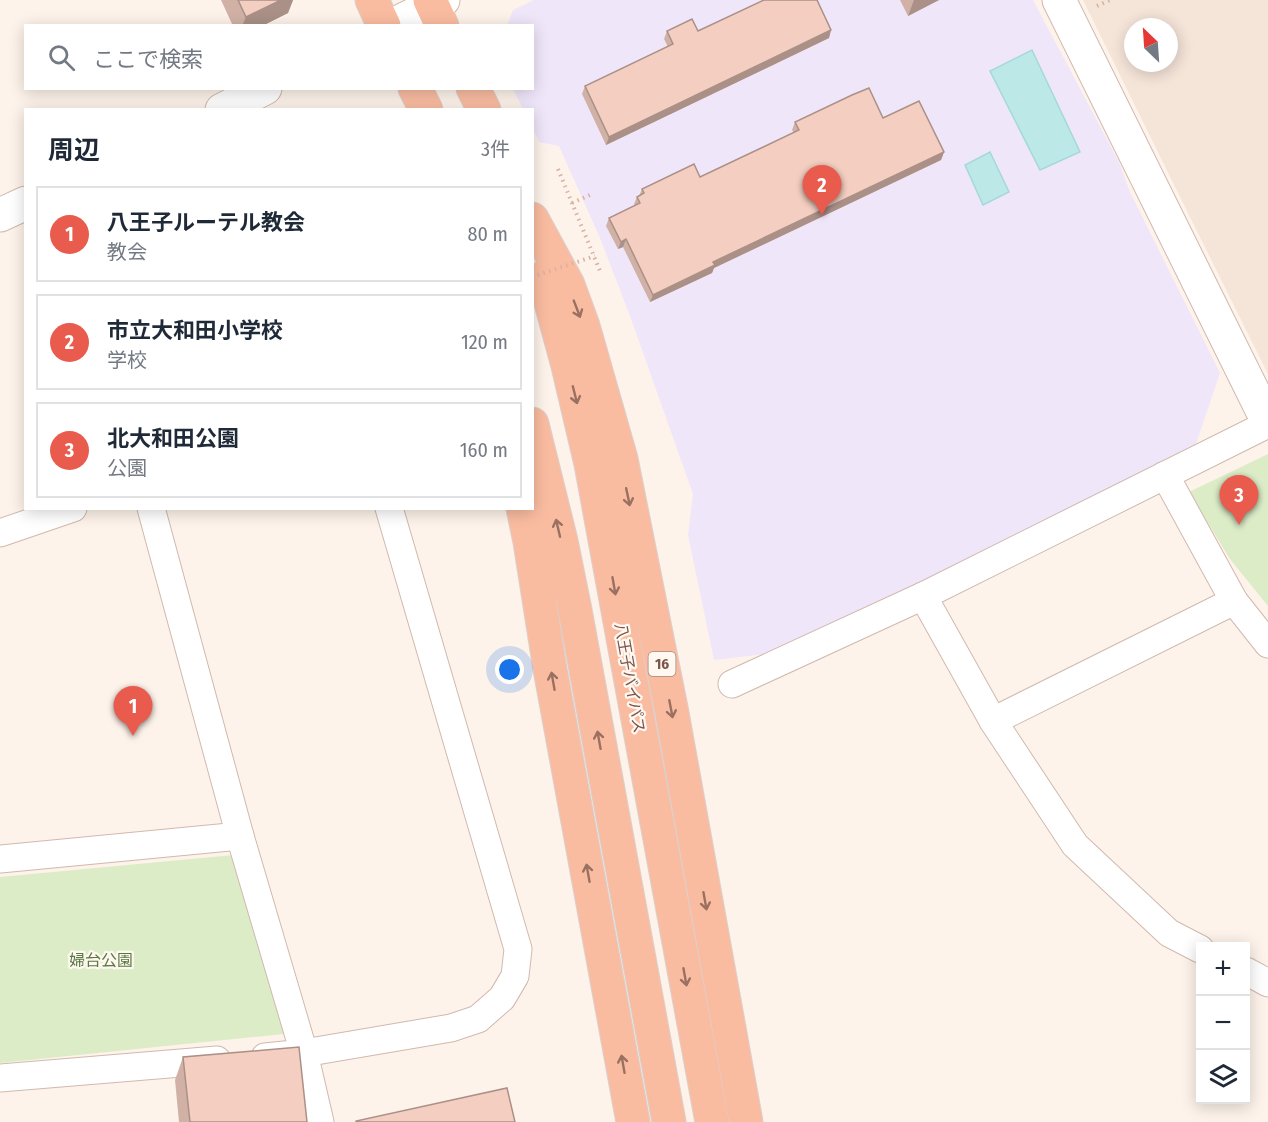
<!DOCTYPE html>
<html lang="ja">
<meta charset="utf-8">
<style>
:root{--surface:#fff;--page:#f2f2f3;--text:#1f2937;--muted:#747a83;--line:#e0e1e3;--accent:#e95b4d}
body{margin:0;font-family:"Fira Sans Condensed","Noto Sans JP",sans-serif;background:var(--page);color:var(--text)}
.controls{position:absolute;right:18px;bottom:18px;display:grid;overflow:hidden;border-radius:0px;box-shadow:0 3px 15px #0003}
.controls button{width:54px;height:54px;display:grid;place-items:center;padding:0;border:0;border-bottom:2px solid var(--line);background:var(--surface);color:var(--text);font:30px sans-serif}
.compass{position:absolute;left:1124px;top:18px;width:54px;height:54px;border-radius:50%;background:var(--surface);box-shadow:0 3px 15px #0003;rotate:335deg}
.you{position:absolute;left:510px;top:670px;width:21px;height:21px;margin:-15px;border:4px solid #fff;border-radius:50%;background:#1a73e8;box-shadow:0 0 0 9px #1a73e833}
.badge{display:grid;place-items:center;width:39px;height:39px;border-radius:50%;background:var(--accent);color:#fff;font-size:20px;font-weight:700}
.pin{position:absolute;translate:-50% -50px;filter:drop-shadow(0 2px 3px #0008)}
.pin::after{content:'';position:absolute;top:32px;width:21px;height:18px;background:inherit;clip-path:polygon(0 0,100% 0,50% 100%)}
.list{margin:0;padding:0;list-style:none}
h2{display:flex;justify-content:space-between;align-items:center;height:78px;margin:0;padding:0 24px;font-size:26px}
h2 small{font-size:20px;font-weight:400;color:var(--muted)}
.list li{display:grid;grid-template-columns:39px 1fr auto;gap:18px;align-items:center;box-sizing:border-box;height:96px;margin:0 12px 12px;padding:0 12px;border:2px solid var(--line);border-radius:0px}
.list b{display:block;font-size:22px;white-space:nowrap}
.list p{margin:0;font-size:20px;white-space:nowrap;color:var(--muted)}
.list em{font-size:20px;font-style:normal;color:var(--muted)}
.icon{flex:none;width:33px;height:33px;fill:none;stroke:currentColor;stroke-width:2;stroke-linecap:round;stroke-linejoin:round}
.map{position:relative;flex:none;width:1268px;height:1122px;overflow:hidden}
.search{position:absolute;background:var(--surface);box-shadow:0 3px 15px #0003;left:24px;top:24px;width:510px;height:66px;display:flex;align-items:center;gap:15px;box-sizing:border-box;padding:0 21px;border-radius:0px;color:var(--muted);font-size:22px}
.panel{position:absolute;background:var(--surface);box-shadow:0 3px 15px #0003;left:24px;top:108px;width:510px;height:402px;border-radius:0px}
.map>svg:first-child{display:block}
</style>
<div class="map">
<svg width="1268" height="1122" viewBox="0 0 1268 1122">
<rect width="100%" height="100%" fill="#fdf3ea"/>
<path fill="#f5e4d8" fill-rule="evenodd" d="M 1083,0 L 1268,0 L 1268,374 L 1189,215 ZM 1133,27 L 1169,27 L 1169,63 L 1133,63 Z"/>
<path fill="#f0e6fa" d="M 534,0 L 1033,0 L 1119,162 L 1130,192 L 1220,373 L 1195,447 L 776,653 L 714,660 L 688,535 L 693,494 L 630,316 L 600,238 L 559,146 L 539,142 L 533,129 L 532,110 L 523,109 L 513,89 L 532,88 L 532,26 L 507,26 L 513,10 Z"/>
<g fill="#dbecc7">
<path d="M 1268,454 L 1268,606 L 1230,559 L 1189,492 Z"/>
<path d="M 234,855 L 284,1034 L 0,1063 L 0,877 Z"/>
</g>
<g fill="#bde8e8" stroke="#a3d9da" stroke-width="1.5">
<path d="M 1032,50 L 1080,152 L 1040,170 L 990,71 Z"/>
<path d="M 990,152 L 1009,192 L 983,205 L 965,165 Z"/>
</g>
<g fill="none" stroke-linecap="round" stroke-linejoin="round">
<defs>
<g id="minor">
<path d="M 1165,475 L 1234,601 L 1268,644"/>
<path d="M 151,508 L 240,836 L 304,1053 L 320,1122"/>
<path d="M 0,533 L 73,508"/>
<path d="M 923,596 L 993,721 L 1075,845 L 1169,933 L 1200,949"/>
<path d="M 732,684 L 923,596 L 1268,424"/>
<path d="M 993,721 L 1234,601"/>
<path d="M 0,859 L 240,836"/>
<path d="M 1246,971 L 1268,983"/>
<path d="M 265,1057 L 304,1053 L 451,1028 L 478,1019 L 502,998 L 515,976 L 518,949 L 389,508"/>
<path d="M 0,1078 L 217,1060"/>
</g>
<g id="tertiary">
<path d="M 1059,0 L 1268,422"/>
<path d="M 391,26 L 443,0"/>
<path d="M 222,110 L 265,88"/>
<path d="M 0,215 L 26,203"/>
</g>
<g id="trunk">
<path d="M 372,0 L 384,26"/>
<path d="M 430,0 L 442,26"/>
<path d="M 415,88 L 426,110"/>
<path d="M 473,88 L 484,110"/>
<path d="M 532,219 L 568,285 L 583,326 L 621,459 L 672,713 L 746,1122"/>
<path d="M 544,277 L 568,366 L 591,464 L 712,1122"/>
<path d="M 532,424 L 561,541 L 575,610 L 669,1122"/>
<path d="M 523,508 L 530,542 L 550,669 L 633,1122"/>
</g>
</defs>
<use href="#minor" stroke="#d1b9ae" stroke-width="29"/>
<use href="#tertiary" stroke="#d1b9ae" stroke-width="35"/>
<use href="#trunk" stroke="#dad0cd" stroke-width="35"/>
<g stroke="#d9b1a3" stroke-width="4" stroke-dasharray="1.5 4.5" stroke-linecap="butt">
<path d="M 1097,6 L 1110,0"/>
<path d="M 558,169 L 600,271"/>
<path d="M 572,203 L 592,194"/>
</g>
<use href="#minor" stroke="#fff" stroke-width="27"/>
<use href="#tertiary" stroke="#fff" stroke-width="33"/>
<use href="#trunk" stroke="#fabca1" stroke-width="33"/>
<path stroke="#d9b1a3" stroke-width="4" stroke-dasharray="1.5 4.5" stroke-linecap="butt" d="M 532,277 L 595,256"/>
</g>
<g fill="#d1b1a6">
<path d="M 221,0 L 293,0 L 288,13 L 262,26 L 233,26 Z"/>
<path d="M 900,0 L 939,0 L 908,16 Z"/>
<path d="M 831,30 L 829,38 L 606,145 L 582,94 L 585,86 L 668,47 L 664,39 L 667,31 Z"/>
<path d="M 883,118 L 944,152 L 941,160 L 714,268 L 712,273 L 650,302 L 623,247 L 618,249 L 606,226 L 609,218 L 635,206 L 634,204 L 637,197 L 639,196 L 642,189 L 700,177 L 794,133 L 792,130 L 795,122 Z"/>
<path d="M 183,1057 L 307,1122 L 179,1122 L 175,1080 Z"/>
</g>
<g fill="#aa9087">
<path d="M 281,0 L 293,0 L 288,13 L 262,26 L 242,26 L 246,17 Z"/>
<path d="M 914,0 L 939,0 L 908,16 Z"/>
<path d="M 831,30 L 829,38 L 606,145 L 609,137 Z"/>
<path d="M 944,152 L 941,160 L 714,268 L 712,273 L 650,302 L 653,295 L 713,262 Z"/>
<path d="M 626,239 L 623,247 L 618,249 L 621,242 Z"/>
</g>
<g fill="#f3cec1" stroke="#aa9087" stroke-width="1.5">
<path d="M 238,0 L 281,0 L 246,17 Z"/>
<path d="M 764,0 L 817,0 L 831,30 L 609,137 L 585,86 L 673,44 L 667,31 L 692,19 L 698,31 Z"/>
<path d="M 869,88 L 883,118 L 919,101 L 944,152 L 713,262 L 715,265 L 653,295 L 626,239 L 621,242 L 609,218 L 640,203 L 637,197 L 644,193 L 642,189 L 694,164 L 700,177 L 799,130 L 795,122 L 852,95 Z"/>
<path d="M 299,1047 L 307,1122 L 190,1122 L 183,1057 Z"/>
<path d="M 507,1088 L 515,1122 L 356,1122 L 356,1121 Z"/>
</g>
<defs><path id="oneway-shaft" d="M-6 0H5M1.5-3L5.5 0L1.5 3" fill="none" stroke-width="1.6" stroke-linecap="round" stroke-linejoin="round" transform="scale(1.5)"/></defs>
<g stroke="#9a7061">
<use href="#oneway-shaft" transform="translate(577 309) rotate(69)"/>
<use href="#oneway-shaft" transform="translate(575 395) rotate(76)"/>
<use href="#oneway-shaft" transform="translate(628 497) rotate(78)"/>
<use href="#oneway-shaft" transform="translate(558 528) rotate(-103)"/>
<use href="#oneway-shaft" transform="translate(614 586) rotate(80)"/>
<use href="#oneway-shaft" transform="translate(553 681) rotate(-100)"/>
<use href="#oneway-shaft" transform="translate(671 709) rotate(79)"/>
<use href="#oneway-shaft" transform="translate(599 740) rotate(-100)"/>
<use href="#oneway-shaft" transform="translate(588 873) rotate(-100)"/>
<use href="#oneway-shaft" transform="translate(705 901) rotate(80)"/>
<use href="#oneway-shaft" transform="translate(685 977) rotate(80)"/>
<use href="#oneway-shaft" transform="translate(623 1064) rotate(-100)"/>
</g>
<g text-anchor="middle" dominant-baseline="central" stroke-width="4.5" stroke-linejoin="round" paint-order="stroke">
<rect fill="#fff8f1" stroke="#a2877e" stroke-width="1.5" x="648.5" y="652" width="27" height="24" rx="4.5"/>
<g font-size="15" font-weight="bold" fill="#7a564c">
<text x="662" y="664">16</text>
</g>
<g font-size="16" fill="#7a564c" stroke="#fff8f1">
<text transform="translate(630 678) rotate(80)">八王子バイパス</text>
</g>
<g font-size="16" fill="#587a40" stroke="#fff8f1">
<text x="101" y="960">婦台公園</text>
</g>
</g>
</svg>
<div class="controls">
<button>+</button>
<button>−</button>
<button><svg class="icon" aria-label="layers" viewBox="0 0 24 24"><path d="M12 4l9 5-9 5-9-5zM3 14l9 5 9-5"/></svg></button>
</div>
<svg class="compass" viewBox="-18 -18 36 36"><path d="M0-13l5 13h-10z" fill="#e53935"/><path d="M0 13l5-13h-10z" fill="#747a83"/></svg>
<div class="you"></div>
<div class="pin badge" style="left:133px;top:736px">1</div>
<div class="pin badge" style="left:822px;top:215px">2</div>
<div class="pin badge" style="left:1239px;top:525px">3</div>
<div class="search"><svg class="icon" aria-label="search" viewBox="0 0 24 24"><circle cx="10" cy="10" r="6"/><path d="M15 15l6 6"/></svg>ここで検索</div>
<section class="panel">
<h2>周辺<small>3件</small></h2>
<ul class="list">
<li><span class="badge">1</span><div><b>八王子ルーテル教会</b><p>教会</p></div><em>80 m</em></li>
<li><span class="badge">2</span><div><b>市立大和田小学校</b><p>学校</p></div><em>120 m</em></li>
<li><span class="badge">3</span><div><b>北大和田公園</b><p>公園</p></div><em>160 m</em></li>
</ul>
</section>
</div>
